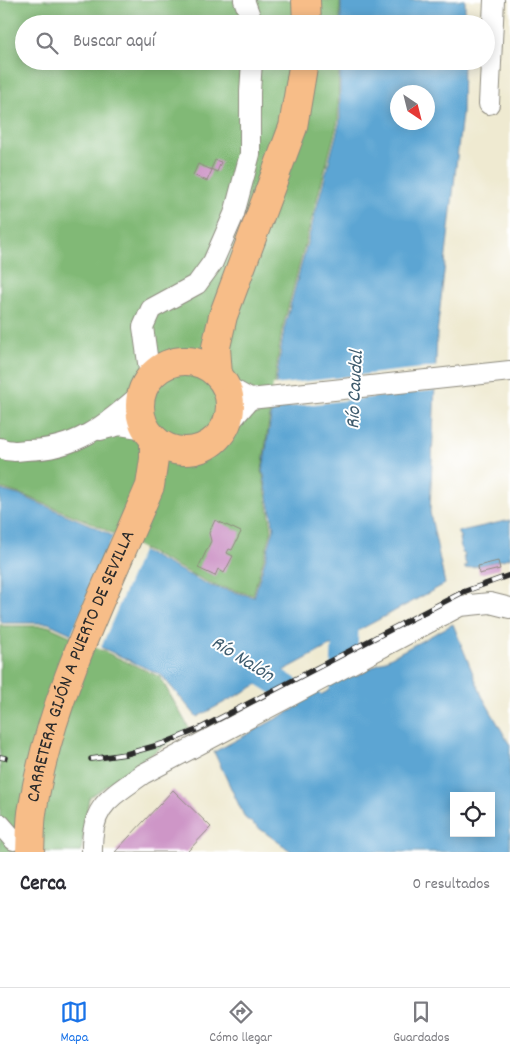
<!DOCTYPE html>
<html lang="es">
<meta charset="utf-8">
<style>
:root{--surface:#fff;--page:#f7f7f7;--text:#2b2b33;--muted:#7c7c81;--line:#e1e1e2;--accent:#1a73e8}
body{margin:0;font-family:Dekko,sans-serif;background:var(--page);color:var(--text)}
.controls{position:absolute;right:15px;bottom:15px;display:grid;overflow:hidden;border-radius:0px;box-shadow:0 2px 12px #0003}
.controls button{width:45px;height:45px;display:grid;place-items:center;padding:0;border:0;border-bottom:1px solid var(--line);background:var(--surface);color:var(--text);font:25px sans-serif}
.compass{position:absolute;left:390px;top:85px;width:45px;height:45px;border-radius:50%;background:var(--surface);box-shadow:0 2px 12px #0003;rotate:145deg}
.list{margin:0;padding:0;list-style:none}
h2{display:flex;justify-content:space-between;align-items:center;height:65px;margin:0;padding:0 20px;font-size:21px}
h2 small{font-size:16px;font-weight:400;color:var(--muted)}
.icon{flex:none;width:28px;height:28px;fill:none;stroke:currentColor;stroke-width:2;stroke-linecap:round;stroke-linejoin:round}
.map{position:relative;flex:none;width:510px;height:852px;overflow:hidden}
.search{position:absolute;background:var(--surface);box-shadow:0 2px 12px #0003;left:15px;right:15px;top:15px;height:55px;display:flex;align-items:center;gap:12px;box-sizing:border-box;padding:0 18px;border-radius:28px;color:var(--muted);font-size:19px}
.sheet{height:135px;background:var(--surface)}
nav{display:flex;justify-content:space-around;align-items:center;box-sizing:border-box;height:70px;border-top:1px solid var(--line);background:var(--surface);font-size:14px;color:var(--muted)}
nav a{display:grid;justify-items:center;gap:2px}
nav .on{color:var(--accent)}
.map>svg:first-child{display:block}
</style>
<div class="map">
<svg width="510" height="852" viewBox="0 0 510 852">
<rect width="100%" height="100%" fill="#fff"/>
<filter id="ink" filterUnits="userSpaceOnUse"><feTurbulence type="fractalNoise" baseFrequency=".02" numOctaves="2"/><feDisplacementMap in="SourceGraphic" scale="10" xChannelSelector="R" yChannelSelector="G"/><feConvolveMatrix kernelMatrix="1 2 1 2 8 2 1 2 1" color-interpolation-filters="sRGB"/></filter>
<filter id="wash" filterUnits="userSpaceOnUse"><feTurbulence type="fractalNoise" baseFrequency=".0096" numOctaves="4" result="noise"/><feDisplacementMap in="SourceGraphic" scale="20" xChannelSelector="R" yChannelSelector="G"/><feGaussianBlur stdDeviation="1.12" result="paint"/><feColorMatrix in="noise" values="0 0 0 0 0 0 0 0 0 0 0 0 0 0 0 0 0 1.4 0 .05"/><feComposite in="paint" operator="in"/></filter>
<g filter="url(#wash)">
<rect width="100%" height="100%" fill="#efead1"/>
<g fill="#81b976" stroke="#567250">
<path d="M 0,0 L 340,0 L 340,24 L 24,24 L 24,61 L 339,61 L 338,121 L 282,330 L 262,470 L 272,530 L 253,595 L 213,585 L 94,524 L 23,495 L 0,488 Z"/>
<path d="M 0,624 L 3,626 L 48,626 L 160,677 L 189,728 L 89,798 L 81,852 L 0,852 Z"/>
</g>
<g fill="#5ca5d3" stroke="#44687f" fill-rule="evenodd">
<rect x="341" y="0" width="124" height="24"/>
<path d="M 340,61 L 463,61 L 462,114 L 437,334 L 430,512 L 445,584 L 197,717 L 161,675 L 48,623 L 2,623 L 0,621 L 0,490 L 22,496 L 93,526 L 211,586 L 254,597 L 274,529 L 263,470 L 284,329 L 340,121 ZM 398,92 L 428,92 L 428,122 L 398,122 Z"/>
<path d="M 510,520 L 510,558 L 465,569 L 465,566 L 467,566 L 463,557 L 465,557 L 464,553 L 462,553 L 459,538 L 461,538 L 457,532 Z"/>
<path d="M 453,624 L 482,696 L 510,745 L 510,852 L 292,852 L 245,818 L 214,752 ZM 454,796 L 491,796 L 491,833 L 454,833 Z"/>
</g>
<g fill="#efead1">
<path d="M 439,366 L 438,390 L 270,409 L 273,385 Z"/>
<path d="M 114,534 L 143,549 L 100,650 L 71,636 Z"/>
</g>
<g fill="none" stroke-linecap="round" stroke-linejoin="round">
<g stroke="#5ca5d3" stroke-width="26">
<path d="M 241,659 L 339,721"/>
<path d="M 341,719 L 347,601"/>
</g>
</g>
<g id="blocks">
<g fill="#ce96c7">
<path d="M 215,160 L 221,162 L 217,172 L 211,169 Z"/>
<path d="M 198,164 L 212,170 L 207,181 L 193,175 Z"/>
<path d="M 215,520 L 241,532 L 232,550 L 229,549 L 227,553 L 233,556 L 224,573 L 218,569 L 215,576 L 198,568 L 211,541 L 209,533 Z"/>
<path d="M 498,561 L 500,569 L 479,574 L 478,566 Z"/>
<path d="M 173,790 L 211,827 L 187,852 L 115,852 Z"/>
</g>
</g>
</g>
<g filter="url(#ink)">
<use href="#blocks" fill-opacity="0" stroke="#8d8a7e" stroke-width="1"/>
<g fill="none" stroke-linecap="round" stroke-linejoin="round">
<defs>
<g id="minor">
<path d="M 244,0 L 253,24"/>
<path d="M 489,104 L 494,0"/>
<path d="M 150,377 L 143,327 L 151,309 L 197,284 L 213,262 L 234,214 L 250,154 L 250,92 L 252,61"/>
<path d="M 225,385 L 250,399 L 510,371"/>
<path d="M 224,429 L 250,399"/>
<path d="M 100,430 L 120,425 L 146,429"/>
<path d="M 0,448 C 9,452 17,451 26,450 C 76,450 105,425 141,394"/>
<path d="M 0,824 L 14,840"/>
<path d="M 92,852 C 91,805 109,799 143,774 L 460,606 L 490,603 L 510,608"/>
</g>
<g id="highway">
<path d="M 306,0 L 307,24"/>
<circle cx="185" cy="406" r="45"/>
<path d="M 218,375 L 216,347 L 223,316 L 293,127 L 304,61"/>
<path id="s1" d="M 30,852 C 31,837 30,821 33,807 C 51,695 106,590 150,486 L 154,459 L 154,439"/>
</g>
</defs>
<use href="#minor" stroke="#8d8a7e" stroke-width="22"/>
<use href="#highway" stroke="#8d8a7e" stroke-width="30"/>
<use href="#minor" stroke="#fff" stroke-width="20"/>
<use href="#highway" stroke="#f7bd88" stroke-width="28"/>
<defs>
<g id="rail">
<path d="M 0,757 L 5,758"/>
<path d="M 91,759 L 126,754 L 162,744 L 199,729 L 463,592 L 510,575"/>
</g>
</defs>
<use href="#rail" stroke="#2b2b2b" stroke-width="5.5"/>
<use href="#rail" stroke="#fff" stroke-width="4" stroke-dasharray="11" stroke-linecap="butt"/>
</g>
</g>
<g text-anchor="middle" dominant-baseline="central" stroke-width="4" stroke-linejoin="round" paint-order="stroke">
<g font-size="19" fill="#2b2b2b" stroke="#fff">
<text stroke="none"><textPath href="#s1" startOffset="194">CARRETERA GIJÓN A PUERTO DE SEVILLA</textPath></text>
</g>
<g font-size="20" font-style="italic" fill="#3f5c6e" stroke="#fff">
<text transform="translate(356 390) rotate(-87)">Río Caudal</text>
<text transform="translate(242 660) rotate(32)">Río Nalón</text>
</g>
</g>
</svg>
<div class="controls">
<button><svg class="icon" aria-label="locate" viewBox="0 0 24 24"><circle cx="12" cy="12" r="6"/><path d="M12 2v4M12 18v4M2 12h4M18 12h4"/></svg></button>
</div>
<svg class="compass" viewBox="-18 -18 36 36"><path d="M0-13l5 13h-10z" fill="#e53935"/><path d="M0 13l5-13h-10z" fill="#7c7c81"/></svg>
<div class="search"><svg class="icon" aria-label="search" viewBox="0 0 24 24"><circle cx="10" cy="10" r="6"/><path d="M15 15l6 6"/></svg>Buscar aquí</div>
</div>
<section class="sheet">
<h2>Cerca<small>0 resultados</small></h2>
<ul class="list">
</ul>
</section>
<nav>
<a class="on"><svg class="icon" aria-label="map" viewBox="0 0 24 24"><path d="M3 6l6-2 6 2 6-2v14l-6 2-6-2-6 2zM9 4v14M15 6v14"/></svg>Mapa</a>
<a><svg class="icon" aria-label="directions" viewBox="0 0 24 24"><path d="M12 3l9 9-9 9-9-9zM9 14v-3h6M13 9l2 2-2 2"/></svg>Cómo llegar</a>
<a><svg class="icon" aria-label="saved" viewBox="0 0 24 24"><path d="M7 4h10v16l-5-4-5 4z"/></svg>Guardados</a>
</nav>
